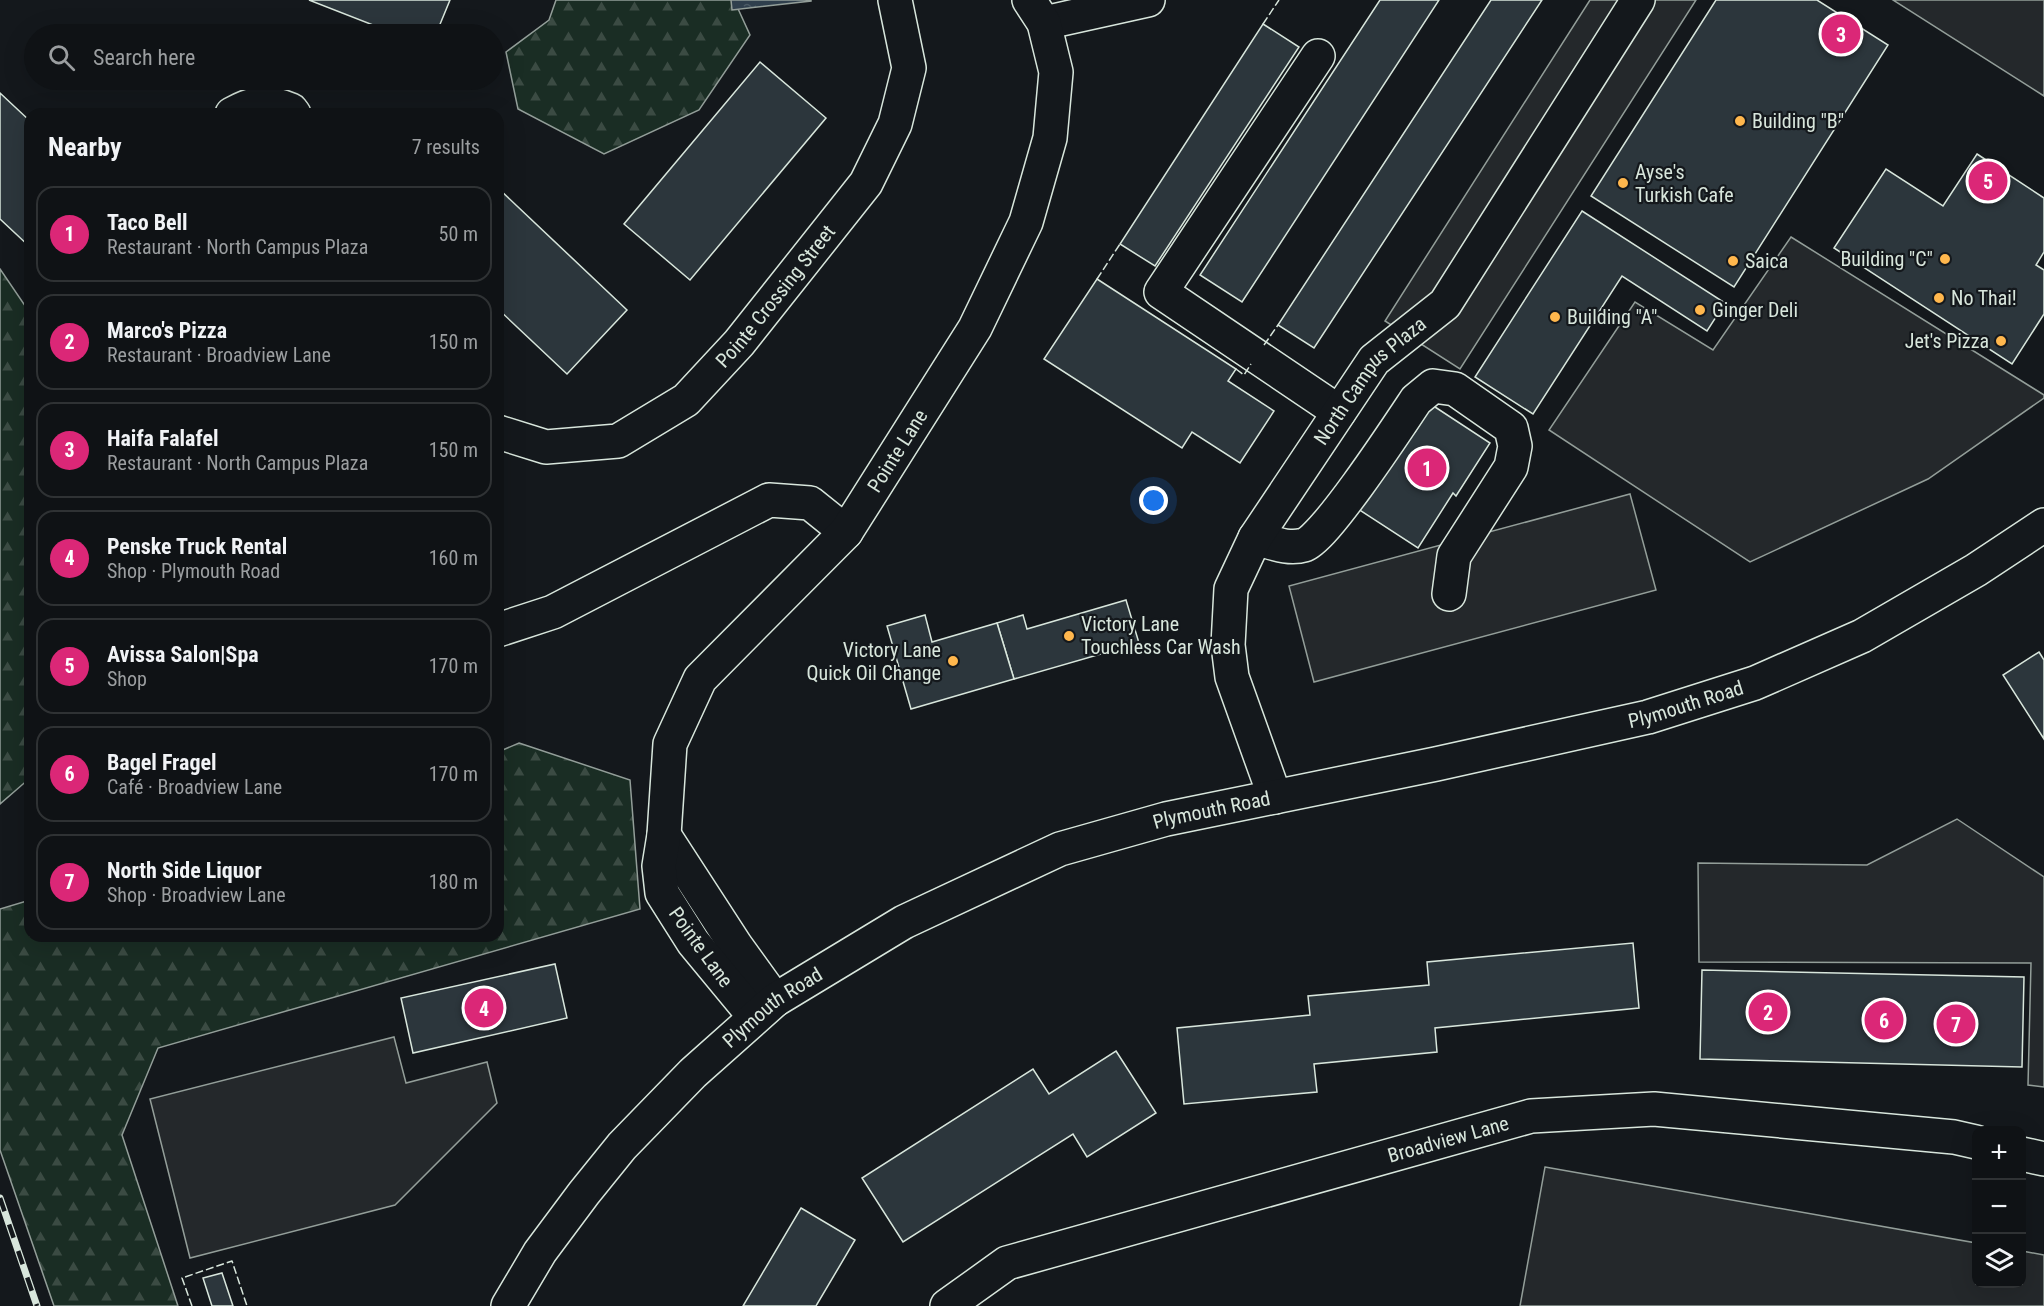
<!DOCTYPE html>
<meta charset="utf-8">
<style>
:root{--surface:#0f1215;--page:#181b1e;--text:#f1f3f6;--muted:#9b9ea0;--line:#2f3234;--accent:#db2777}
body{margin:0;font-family:"Roboto Condensed",sans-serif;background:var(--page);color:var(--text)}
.controls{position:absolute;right:18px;bottom:18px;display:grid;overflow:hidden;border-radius:12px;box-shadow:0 6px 24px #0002}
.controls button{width:54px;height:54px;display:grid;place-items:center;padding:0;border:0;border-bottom:2px solid var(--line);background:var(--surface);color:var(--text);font:30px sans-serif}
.you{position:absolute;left:1154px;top:501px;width:21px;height:21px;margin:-15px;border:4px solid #fff;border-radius:50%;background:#1a73e8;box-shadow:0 0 0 9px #1a73e833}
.badge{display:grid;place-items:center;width:39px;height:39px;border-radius:50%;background:var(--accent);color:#fff;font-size:20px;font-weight:700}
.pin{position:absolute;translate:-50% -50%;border:3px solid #fff;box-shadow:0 2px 6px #0006}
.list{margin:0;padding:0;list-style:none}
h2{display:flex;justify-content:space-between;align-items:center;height:78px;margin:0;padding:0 24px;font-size:26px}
h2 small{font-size:20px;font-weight:400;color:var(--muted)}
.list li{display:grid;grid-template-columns:39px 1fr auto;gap:18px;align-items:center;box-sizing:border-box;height:96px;margin:0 12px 12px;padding:0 12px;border:2px solid var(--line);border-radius:18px}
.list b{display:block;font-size:22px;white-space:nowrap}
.list p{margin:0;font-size:20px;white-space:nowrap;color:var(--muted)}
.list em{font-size:20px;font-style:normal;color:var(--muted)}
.icon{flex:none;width:33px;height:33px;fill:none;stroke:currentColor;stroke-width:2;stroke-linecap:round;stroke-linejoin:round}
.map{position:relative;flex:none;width:2044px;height:1306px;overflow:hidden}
.search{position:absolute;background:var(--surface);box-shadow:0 6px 24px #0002;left:24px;top:24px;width:480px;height:66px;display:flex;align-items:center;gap:15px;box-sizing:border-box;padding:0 21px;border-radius:33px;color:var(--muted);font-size:22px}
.panel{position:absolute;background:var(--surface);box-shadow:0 6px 24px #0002;left:24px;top:108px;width:480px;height:834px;border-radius:18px}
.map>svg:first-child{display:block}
</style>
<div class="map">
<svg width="2044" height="1306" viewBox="0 0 2044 1306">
<defs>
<pattern id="forest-firs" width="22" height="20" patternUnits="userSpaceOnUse" patternTransform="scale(1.5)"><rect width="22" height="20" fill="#1a2d24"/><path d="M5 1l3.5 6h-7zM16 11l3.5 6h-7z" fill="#3b4b43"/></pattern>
<pattern id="water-ripples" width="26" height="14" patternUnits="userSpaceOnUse" patternTransform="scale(1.5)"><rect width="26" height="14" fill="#2f3f4d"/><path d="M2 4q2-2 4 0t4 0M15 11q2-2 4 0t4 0" fill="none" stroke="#4c5b66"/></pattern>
</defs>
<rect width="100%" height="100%" fill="#14181c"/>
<g fill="url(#forest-firs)" stroke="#939e99" stroke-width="1.5">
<path d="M 556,0 L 734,0 L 750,35 L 699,110 L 604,154 L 518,109 L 506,52 L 549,20 Z"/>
<path d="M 0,269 L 30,313 L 30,778 L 0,804 Z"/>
<path d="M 519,743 L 630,780 L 640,909 L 158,1048 L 122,1135 L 178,1306 L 54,1306 L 0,1150 L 0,909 L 30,900 L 30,936 L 498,936 L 498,752 Z"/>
</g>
<g fill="#24282b" stroke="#939e99" stroke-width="1.5">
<path d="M 1590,0 L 1696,0 L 1460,369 L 1385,321 Z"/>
<path d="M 1893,0 L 2044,0 L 2044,96 Z"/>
<path d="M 1791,237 L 2044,395 L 2044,398 L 1928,479 L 1750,562 L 1549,430 L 1635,302 L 1713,350 Z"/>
<path d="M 1630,494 L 1656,590 L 1314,682 L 1289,586 Z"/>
<path d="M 1957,819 L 2044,877 L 2044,1087 L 2028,1085 L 2031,963 L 1699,962 L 1698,863 L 1867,865 Z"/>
<path d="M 394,1037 L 406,1083 L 487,1062 L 497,1103 L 395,1205 L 190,1258 L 150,1099 Z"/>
<path d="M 1545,1167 L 1976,1243 L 1976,1284 L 2022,1284 L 2022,1251 L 2044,1255 L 2044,1306 L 1520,1306 Z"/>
</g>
<path fill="url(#water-ripples)" stroke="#939e99" stroke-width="1.5" d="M 731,0 L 811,0 L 811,1 L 732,10 Z"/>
<g fill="#2c363c" stroke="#d8e6dc" stroke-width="1.5">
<path d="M 309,0 L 450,0 L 436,34 L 396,34 Z"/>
<path d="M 1380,0 L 1439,0 L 1242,302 L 1200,275 Z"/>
<path d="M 1491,0 L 1542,0 L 1314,348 L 1278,325 Z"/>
<path d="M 1716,0 L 1817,0 L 1888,45 L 1734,287 L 1591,196 Z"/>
<path d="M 1263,24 L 1299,47 L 1155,266 L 1120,244 Z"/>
<path d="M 760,62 L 826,118 L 690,280 L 624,224 Z"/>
<path d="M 0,93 L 30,121 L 30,247 L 0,219 Z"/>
<path d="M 1977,154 L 2044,198 L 2044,252 L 2036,265 L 2044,270 L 2044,314 L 2012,364 L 1834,248 L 1886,169 L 1943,206 Z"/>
<path d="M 498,188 L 627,310 L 567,374 L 498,309 Z"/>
<path d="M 1582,211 L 1725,303 L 1707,331 L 1622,276 L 1533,414 L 1475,377 Z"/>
<path d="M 1097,279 L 1236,369 L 1228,381 L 1274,411 L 1240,463 L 1192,432 L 1182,448 L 1044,359 Z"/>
<path d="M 1432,405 L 1490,443 L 1456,496 L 1453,493 L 1418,548 L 1355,507 L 1407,427 L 1415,432 Z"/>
<path d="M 1126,600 L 1139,643 L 1014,679 L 997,623 L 1023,615 L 1027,629 Z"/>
<path d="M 925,615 L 932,642 L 997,623 L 1014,679 L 911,709 L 887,626 Z"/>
<path d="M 2039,652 L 2044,660 L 2044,739 L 2003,675 Z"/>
<path d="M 1633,943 L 1639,1008 L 1435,1028 L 1437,1052 L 1314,1064 L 1317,1092 L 1184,1104 L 1177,1028 L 1310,1015 L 1308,996 L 1429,985 L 1427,962 Z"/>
<path d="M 555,964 L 567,1018 L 413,1053 L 401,998 Z"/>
<path d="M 1702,970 L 2024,977 L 2022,1067 L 1700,1059 Z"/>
<path d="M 1116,1051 L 1156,1113 L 1087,1157 L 1073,1134 L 903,1242 L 862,1178 L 1033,1069 L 1049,1094 Z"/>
<path d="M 801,1208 L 855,1240 L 816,1306 L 743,1306 Z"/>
<path d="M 222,1273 L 233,1306 L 212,1306 L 203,1278 Z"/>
</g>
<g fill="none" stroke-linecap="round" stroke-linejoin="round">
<defs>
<g id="minor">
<path d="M 1044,23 L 1148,0"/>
<path d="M 1318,56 L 1161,292 L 1339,412"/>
<path d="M 232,114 C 256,101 266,100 291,110 L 294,114"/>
<path id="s1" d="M 498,432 L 546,447 L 618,441 L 686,400 L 739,343 L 866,183 L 895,124 L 909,68 L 895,0"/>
<path d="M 1255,538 C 1271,542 1288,550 1304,545 C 1324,540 1400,424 1416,400 L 1433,386 L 1455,389 L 1511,428 L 1515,446 L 1511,467 L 1454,556 L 1449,594"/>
<path d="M 498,630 L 553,612 L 769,500 L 810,503 L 846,532"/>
<path id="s2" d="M 1275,797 L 1232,677 L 1228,645 L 1231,589 L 1255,538 L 1374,360 L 1445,304 L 1638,0"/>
<path d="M 664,835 L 736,946 L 775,1000"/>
<path id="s3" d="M 755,1017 L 693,942 L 662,893 L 659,866 L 664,835 L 670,744 L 700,679 L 846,532 L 975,328 L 1026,222 L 1050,138 L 1056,72 L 1044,23 L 1029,0"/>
<path d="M 2022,1154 L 2044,1159"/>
<path id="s4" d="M 947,1306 L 1007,1263 L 1531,1116 L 1654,1109 L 1954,1137 L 1976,1142"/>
</g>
<g id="major">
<path id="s5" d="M 508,1306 L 540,1252 L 584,1193 L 622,1146 L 693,1073 L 775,1000 L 904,922 L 1060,849 L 1166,819 L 1436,764 L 1648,717 L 1755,683 L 1862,636 L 1976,570 L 2044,525"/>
</g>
</defs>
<use href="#minor" stroke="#d8e6dc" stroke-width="36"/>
<use href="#major" stroke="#d8e6dc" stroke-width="36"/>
<use href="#minor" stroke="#14181c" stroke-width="33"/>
<use href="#major" stroke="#14181c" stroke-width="33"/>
<defs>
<path id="rail" d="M 0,1198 L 37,1306"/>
</defs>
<use href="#rail" stroke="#d8e6dc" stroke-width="7"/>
<use href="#rail" stroke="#14181c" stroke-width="4.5" stroke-dasharray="14" stroke-linecap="butt"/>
<g stroke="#d8e6dc" stroke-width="1.5" stroke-dasharray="8 3" stroke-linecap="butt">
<path d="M 1263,24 L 1279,0"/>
<path d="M 1097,279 L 1120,244"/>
<path d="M 1264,345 L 1278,325"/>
<path d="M 1236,369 L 1244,375 L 1251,364"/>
<path d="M 192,1306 L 182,1278 L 232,1261 L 247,1306"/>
</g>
</g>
<g fill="#ffb74d" stroke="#14181c" stroke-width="2">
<circle cx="1740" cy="121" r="6"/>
<circle cx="1623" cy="183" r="6"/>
<circle cx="1945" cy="259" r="6"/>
<circle cx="1733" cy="261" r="6"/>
<circle cx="1939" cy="298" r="6"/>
<circle cx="1700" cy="310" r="6"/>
<circle cx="1555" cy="317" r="6"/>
<circle cx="2001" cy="341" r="6"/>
<circle cx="1069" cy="636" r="6"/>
<circle cx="953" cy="661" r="6"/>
</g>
<g text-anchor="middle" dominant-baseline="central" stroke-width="4.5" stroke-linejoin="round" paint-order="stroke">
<g font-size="20" fill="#d8e6dc" stroke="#14181c" text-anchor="start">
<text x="1752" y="121">Building "B"</text>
<text x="1635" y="172">Ayse's<tspan x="1635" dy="23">Turkish Cafe</tspan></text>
<text x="1933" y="259" text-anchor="end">Building "C"</text>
<text x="1745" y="261">Saica</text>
<text x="1951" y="298">No Thai!</text>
<text x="1712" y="310">Ginger Deli</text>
<text x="1567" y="317">Building "A"</text>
<text x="1989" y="341" text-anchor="end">Jet's Pizza</text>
<text x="1081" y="624">Victory Lane<tspan x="1081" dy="23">Touchless Car Wash</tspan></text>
<text x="941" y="650" text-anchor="end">Victory Lane<tspan x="941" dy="23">Quick Oil Change</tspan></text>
</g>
<g font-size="20" fill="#d8e6dc" stroke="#14181c">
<text stroke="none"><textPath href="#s1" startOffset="339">Pointe Crossing Street</textPath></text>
<text stroke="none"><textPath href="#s2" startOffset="468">North Campus Plaza</textPath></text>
<text stroke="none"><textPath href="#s3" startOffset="680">Pointe Lane</textPath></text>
<text stroke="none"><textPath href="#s5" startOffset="1374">Plymouth Road</textPath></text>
<text stroke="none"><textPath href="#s5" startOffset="888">Plymouth Road</textPath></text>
<text transform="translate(701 947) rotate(54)">Pointe Lane</text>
<text stroke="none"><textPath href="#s5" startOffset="402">Plymouth Road</textPath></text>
<text stroke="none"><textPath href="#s4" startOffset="532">Broadview Lane</textPath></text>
</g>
</g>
</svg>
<div class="controls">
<button>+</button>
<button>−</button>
<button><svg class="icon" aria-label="layers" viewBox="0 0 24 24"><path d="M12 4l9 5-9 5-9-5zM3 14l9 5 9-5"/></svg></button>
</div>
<div class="you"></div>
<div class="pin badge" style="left:1427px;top:468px">1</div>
<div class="pin badge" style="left:1768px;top:1012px">2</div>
<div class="pin badge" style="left:1841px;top:34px">3</div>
<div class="pin badge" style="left:484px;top:1008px">4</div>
<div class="pin badge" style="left:1988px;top:181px">5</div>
<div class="pin badge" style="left:1884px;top:1020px">6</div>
<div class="pin badge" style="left:1956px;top:1024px">7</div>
<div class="search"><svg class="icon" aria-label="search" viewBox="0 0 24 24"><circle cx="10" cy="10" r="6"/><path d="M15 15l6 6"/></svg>Search here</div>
<section class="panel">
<h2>Nearby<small>7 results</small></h2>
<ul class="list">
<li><span class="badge">1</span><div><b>Taco Bell</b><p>Restaurant · North Campus Plaza</p></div><em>50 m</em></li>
<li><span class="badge">2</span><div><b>Marco's Pizza</b><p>Restaurant · Broadview Lane</p></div><em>150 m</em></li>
<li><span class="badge">3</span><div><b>Haifa Falafel</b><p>Restaurant · North Campus Plaza</p></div><em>150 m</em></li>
<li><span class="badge">4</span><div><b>Penske Truck Rental</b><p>Shop · Plymouth Road</p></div><em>160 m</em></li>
<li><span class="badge">5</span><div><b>Avissa Salon|Spa</b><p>Shop</p></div><em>170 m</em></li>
<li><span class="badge">6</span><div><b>Bagel Fragel</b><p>Café · Broadview Lane</p></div><em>170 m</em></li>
<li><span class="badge">7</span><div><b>North Side Liquor</b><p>Shop · Broadview Lane</p></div><em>180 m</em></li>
</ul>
</section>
</div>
